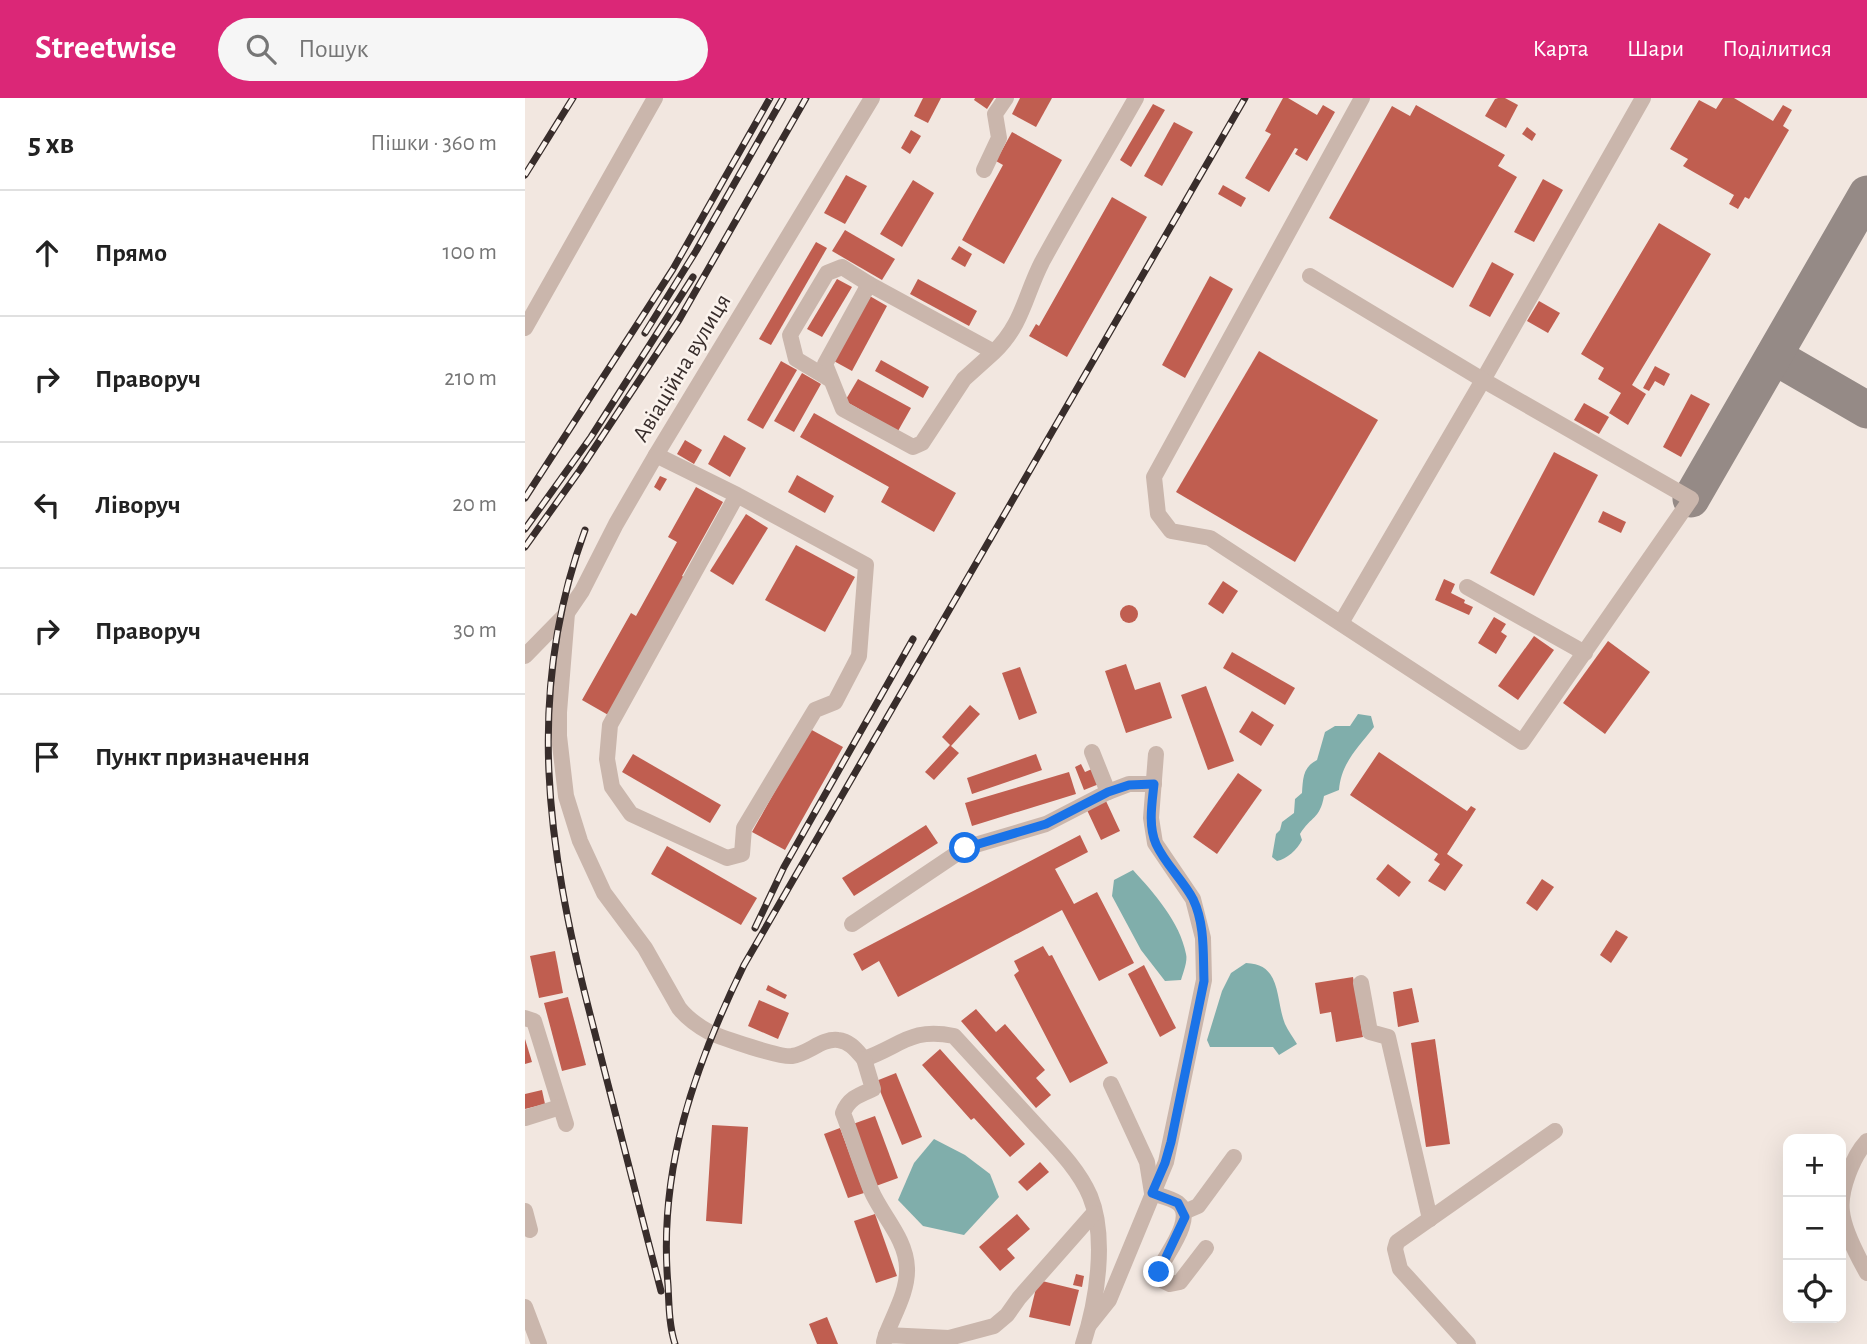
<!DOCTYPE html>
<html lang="uk">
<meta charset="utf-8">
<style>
:root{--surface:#fff;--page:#f6f6f6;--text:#222;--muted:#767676;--line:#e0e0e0;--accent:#db2777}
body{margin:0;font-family:"Alegreya Sans",sans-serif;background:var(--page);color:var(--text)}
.controls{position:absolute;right:21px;bottom:21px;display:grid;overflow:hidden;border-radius:14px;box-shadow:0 7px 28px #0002}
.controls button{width:63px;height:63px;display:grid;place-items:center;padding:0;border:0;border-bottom:2px solid var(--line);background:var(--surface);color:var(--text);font:35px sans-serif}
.stop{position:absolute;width:21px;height:21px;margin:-16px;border:5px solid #1a73e8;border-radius:50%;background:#fff}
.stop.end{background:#1a73e8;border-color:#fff;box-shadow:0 2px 7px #0008}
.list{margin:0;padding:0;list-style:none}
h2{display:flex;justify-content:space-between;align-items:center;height:91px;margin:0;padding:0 28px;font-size:30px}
h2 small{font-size:23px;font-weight:400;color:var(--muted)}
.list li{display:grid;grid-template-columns:46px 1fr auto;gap:21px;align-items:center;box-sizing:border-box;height:126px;padding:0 28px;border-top:2px solid var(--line)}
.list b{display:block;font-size:26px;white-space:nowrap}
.list em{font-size:23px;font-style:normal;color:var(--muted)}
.icon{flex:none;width:38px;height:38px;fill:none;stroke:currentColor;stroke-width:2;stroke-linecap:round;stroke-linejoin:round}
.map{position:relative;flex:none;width:1342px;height:1246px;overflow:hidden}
header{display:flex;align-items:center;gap:42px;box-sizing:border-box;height:98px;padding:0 35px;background:var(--accent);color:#fff}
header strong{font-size:33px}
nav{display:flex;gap:38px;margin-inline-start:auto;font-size:24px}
.search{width:490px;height:63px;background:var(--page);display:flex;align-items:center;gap:18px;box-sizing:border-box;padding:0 24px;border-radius:38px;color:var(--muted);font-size:26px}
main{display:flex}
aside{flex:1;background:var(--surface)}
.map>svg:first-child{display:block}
</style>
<header>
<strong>Streetwise</strong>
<div class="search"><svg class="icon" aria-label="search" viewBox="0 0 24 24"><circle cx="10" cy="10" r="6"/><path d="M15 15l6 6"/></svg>Пошук</div>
<nav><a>Карта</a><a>Шари</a><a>Поділитися</a></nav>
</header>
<main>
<aside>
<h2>5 хв<small>Пішки · 360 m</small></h2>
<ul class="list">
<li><svg class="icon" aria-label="ahead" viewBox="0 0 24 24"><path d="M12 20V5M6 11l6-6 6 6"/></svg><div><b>Прямо</b></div><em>100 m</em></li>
<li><svg class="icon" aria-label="right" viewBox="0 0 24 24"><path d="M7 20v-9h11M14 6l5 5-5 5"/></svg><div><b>Праворуч</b></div><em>210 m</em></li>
<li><svg class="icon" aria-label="left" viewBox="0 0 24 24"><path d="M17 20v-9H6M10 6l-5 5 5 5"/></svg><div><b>Ліворуч</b></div><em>20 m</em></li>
<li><svg class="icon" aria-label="right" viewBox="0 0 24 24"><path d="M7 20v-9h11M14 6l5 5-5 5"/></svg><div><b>Праворуч</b></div><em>30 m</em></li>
<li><svg class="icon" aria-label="arrive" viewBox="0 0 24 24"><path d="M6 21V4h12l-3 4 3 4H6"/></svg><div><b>Пункт призначення</b></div></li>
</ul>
</aside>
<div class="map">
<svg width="1342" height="1246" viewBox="0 0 1342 1246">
<rect width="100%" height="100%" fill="#f2e7e0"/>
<g fill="#80aeab">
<path d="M 833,616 L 846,618 L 849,629 C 833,650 816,665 814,692 L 799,698 C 795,721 786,718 775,736 L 777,742 C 772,752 762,761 752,763 L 747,759 L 751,736 L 755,732 L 757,724 L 769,715 L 770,701 L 777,695 C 778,680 778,669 792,662 L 800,634 L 810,628 L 825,628 Z"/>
<path d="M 608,772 C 629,795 655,824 661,856 C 663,863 658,875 656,882 L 640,883 L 616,852 L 587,798 L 589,782 Z"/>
<path d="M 721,865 C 757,866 750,901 760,926 C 763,933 768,939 772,946 L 754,957 L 748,949 L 685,949 L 682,942 L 697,893 L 706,875 Z"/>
<path d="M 409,1041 L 440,1057 L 465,1076 L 474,1099 L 439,1137 L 398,1128 L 373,1102 L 389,1065 Z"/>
</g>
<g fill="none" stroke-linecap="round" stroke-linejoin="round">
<g stroke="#958a86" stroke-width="37">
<path d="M 1249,258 L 1342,312"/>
<path d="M 1166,401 L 1342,96"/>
</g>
</g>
<g fill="#c05e50">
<path d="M 398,0 L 416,0 L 403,25 L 389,18 Z"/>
<path d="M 450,0 L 469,0 L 462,11 L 449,2 Z"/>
<path d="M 495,0 L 527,0 L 511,29 L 487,16 Z"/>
<path d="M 758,0 L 763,0 L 792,17 L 798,7 L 810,14 L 782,63 L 770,56 L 773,51 L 770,50 L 744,94 L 720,80 L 746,36 L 740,33 Z"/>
<path d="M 973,0 L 980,0 L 993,7 L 981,30 L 960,18 L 970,1 Z"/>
<path d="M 1198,0 L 1209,0 L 1248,23 L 1258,7 L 1267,12 L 1258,28 L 1264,32 L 1224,101 L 1220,99 L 1213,111 L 1204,106 L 1209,97 L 1158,68 L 1163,61 L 1145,51 L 1174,2 L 1191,11 Z"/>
<path d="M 628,6 L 640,12 L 606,69 L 595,62 Z"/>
<path d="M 891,7 L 980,57 L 973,68 L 992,79 L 928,190 L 804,120 L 867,8 L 885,18 Z"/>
<path d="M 649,24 L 668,34 L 637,88 L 619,78 Z"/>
<path d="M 1002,29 L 1011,36 L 1007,43 L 997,36 Z"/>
<path d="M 386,32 L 396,38 L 385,56 L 376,50 Z"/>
<path d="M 487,34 L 537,62 L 479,166 L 437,142 L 478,67 L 471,63 Z"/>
<path d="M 321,77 L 342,88 L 320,126 L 299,115 Z"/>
<path d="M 1018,81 L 1038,92 L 1009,144 L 989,134 Z"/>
<path d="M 388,82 L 409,95 L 377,149 L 355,136 Z"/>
<path d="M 698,87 L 721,100 L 716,109 L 693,96 Z"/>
<path d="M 587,99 L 622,119 L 542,259 L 504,238 L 511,226 L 514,228 Z"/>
<path d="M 1134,125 L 1186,156 L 1107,287 L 1121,296 L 1103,327 L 1084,315 L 1096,295 L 1073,281 L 1079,270 L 1056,256 Z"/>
<path d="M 320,132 L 370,161 L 357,182 L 307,153 Z"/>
<path d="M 291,144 L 302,150 L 246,247 L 234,241 Z"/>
<path d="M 434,148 L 447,156 L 440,169 L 426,161 Z"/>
<path d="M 967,164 L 989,176 L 965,219 L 944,208 Z"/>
<path d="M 685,178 L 708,191 L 660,280 L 637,267 Z"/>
<path d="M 312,181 L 327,189 L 297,239 L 282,231 Z"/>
<path d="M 393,181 L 452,213 L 444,228 L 385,196 Z"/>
<path d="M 343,197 L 362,208 L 327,273 L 307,262 Z"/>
<path d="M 1014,203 L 1035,215 L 1023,235 L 1002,223 Z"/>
<path d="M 734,253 L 853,322 L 770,464 L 651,394 Z"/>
<path d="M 356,262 L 404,289 L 398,300 L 350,273 Z"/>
<path d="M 256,263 L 272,272 L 238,331 L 222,322 Z"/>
<path d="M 1130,268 L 1145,276 L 1139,288 L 1130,283 L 1124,293 L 1118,290 Z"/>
<path d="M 277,275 L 296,286 L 269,334 L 249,323 Z"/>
<path d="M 333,281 L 386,310 L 373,333 L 320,303 Z"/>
<path d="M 1166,296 L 1185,306 L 1156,359 L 1138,349 Z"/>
<path d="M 1059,305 L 1084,319 L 1074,336 L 1049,322 Z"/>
<path d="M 289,315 L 431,395 L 409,434 L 356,404 L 364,389 L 275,339 Z"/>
<path d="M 199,337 L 221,350 L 205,379 L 183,366 Z"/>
<path d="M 160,342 L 177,352 L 169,366 L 152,356 Z"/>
<path d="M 1029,354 L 1073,377 L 1009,498 L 965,475 Z"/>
<path d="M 272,377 L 309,398 L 300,415 L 263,394 Z"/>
<path d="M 135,378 L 142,381 L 135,393 L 129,389 Z"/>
<path d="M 171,389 L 198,404 L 157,478 L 162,481 L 85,618 L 57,602 L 106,515 L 111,518 L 152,444 L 143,439 Z"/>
<path d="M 1078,413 L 1101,424 L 1096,435 L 1073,424 Z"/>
<path d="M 221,416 L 243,430 L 208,487 L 185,473 Z"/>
<path d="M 271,447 L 330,479 L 300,534 L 240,502 Z"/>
<path d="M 919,481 L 930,486 L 926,495 L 940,502 L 939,505 L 948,509 L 944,517 L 910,502 Z"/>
<path d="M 698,483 L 713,493 L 698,516 L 683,506 Z"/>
<circle cx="604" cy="516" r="9"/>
<path d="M 969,519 L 981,526 L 976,534 L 982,538 L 971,556 L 953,545 Z"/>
<path d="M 1009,538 L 1029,552 L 993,602 L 973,588 Z"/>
<path d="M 1083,543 L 1125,574 L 1080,636 L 1038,605 Z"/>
<path d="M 707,554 L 770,590 L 760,607 L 698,570 Z"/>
<path d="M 601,566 L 610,592 L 635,584 L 647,620 L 601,635 L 580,573 Z"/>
<path d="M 495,569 L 512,615 L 494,622 L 477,575 Z"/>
<path d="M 681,588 L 709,663 L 683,672 L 656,597 Z"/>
<path d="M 445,607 L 455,616 L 426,648 L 434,655 L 409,682 L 400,674 L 425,647 L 417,639 Z"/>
<path d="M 727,613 L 749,627 L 736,648 L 714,634 Z"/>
<path d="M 285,631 L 318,649 L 260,752 L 227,734 Z"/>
<path d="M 854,654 L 942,713 L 946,708 L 951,711 L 922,756 L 938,767 L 920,793 L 903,783 L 915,766 L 909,762 L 913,756 L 825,697 Z"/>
<path d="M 108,656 L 196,707 L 185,725 L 97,674 Z"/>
<path d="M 511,656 L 517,672 L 447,696 L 442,680 Z"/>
<path d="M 556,666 L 560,674 L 567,671 L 574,686 L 559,692 L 550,669 Z"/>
<path d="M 544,674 L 551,696 L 447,728 L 440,705 Z"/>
<path d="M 713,675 L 737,692 L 692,756 L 668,739 Z"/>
<path d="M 581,703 L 595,733 L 576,742 L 562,712 Z"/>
<path d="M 401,727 L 413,745 L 329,798 L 317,780 Z"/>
<path d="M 555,737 L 563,754 L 530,771 L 549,806 L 572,794 L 609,865 L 574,883 L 537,812 L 373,899 L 354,863 L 337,873 L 328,856 Z"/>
<path d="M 142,748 L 232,800 L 216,827 L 126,776 Z"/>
<path d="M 863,766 L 886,784 L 874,799 L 851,781 Z"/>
<path d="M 1017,781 L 1029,789 L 1012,813 L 1001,805 Z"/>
<path d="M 1091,832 L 1103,839 L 1086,865 L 1075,857 Z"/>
<path d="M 518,848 L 524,858 L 527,857 L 583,965 L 545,985 L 489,877 L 494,873 L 489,863 Z"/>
<path d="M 30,853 L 38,895 L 14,900 L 5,858 Z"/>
<path d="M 619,867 L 651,930 L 635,939 L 603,876 Z"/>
<path d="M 828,879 L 838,939 L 811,944 L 806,914 L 795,916 L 790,885 Z"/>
<path d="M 243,887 L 262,897 L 260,901 L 241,892 Z"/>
<path d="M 887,890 L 894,924 L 873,929 L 868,894 Z"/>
<path d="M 43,899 L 61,967 L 37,973 L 19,905 Z"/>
<path d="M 234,902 L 264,915 L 253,941 L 223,928 Z"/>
<path d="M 451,911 L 471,934 L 480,926 L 520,972 L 511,980 L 526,997 L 511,1010 L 436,923 Z"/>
<path d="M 0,941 L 7,964 L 0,966 Z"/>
<path d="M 910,941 L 925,1046 L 901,1049 L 886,945 Z"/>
<path d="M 415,951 L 500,1046 L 485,1059 L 449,1020 L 446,1022 L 397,967 Z"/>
<path d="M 371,975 L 397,1039 L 377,1047 L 351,983 Z"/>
<path d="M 17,992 L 20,1006 L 0,1011 L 0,996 Z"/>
<path d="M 350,1018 L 373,1080 L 351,1088 L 328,1026 Z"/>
<path d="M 187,1027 L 223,1029 L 217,1126 L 181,1123 Z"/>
<path d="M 315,1030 L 339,1095 L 323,1100 L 299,1036 Z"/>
<path d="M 515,1064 L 524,1074 L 502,1093 L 493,1084 Z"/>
<path d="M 350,1116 L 372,1178 L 351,1185 L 329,1123 Z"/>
<path d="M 492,1116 L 505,1131 L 482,1151 L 490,1160 L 475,1173 L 454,1149 Z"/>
<path d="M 551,1176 L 559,1178 L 557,1189 L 548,1187 Z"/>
<path d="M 513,1182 L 554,1192 L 545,1228 L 504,1219 Z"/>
<path d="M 302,1219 L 313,1246 L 292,1246 L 284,1226 Z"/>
</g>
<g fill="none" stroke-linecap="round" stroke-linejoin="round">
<g stroke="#cab6ac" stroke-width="16">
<path d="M 837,0 L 629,379 L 633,416 L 646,433 L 685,440 L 997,644 L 1166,401 L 958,282 L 1118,0"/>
<path d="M 459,72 L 474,40 L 470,16 L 481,0"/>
<path d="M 785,178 L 958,282 L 816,525"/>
<path d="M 0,230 L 130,0"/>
<path d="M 469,254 L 344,186 L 300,266 L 318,311 L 388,349 L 397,345 L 439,281 L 469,254 C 498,226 500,197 517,164 C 547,109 580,55 611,0"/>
<path d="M 306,282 L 271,261 L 265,237 L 302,175 L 317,169 L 344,186"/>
<path d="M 131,357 L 212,397 L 341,467 L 334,558 L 310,604 L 290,612 L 219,730 L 217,756 L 202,760 L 106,716 L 87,689 L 82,661 L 85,627 L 212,397"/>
<path d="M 942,489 L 1060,555"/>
<path d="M 42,515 L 34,614 L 34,638 L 41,698 L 55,743 L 79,795 L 120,850 L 154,910 C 162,920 173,928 184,934 C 197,940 256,960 267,958 C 283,956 297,940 313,942 C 325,943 332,953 339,961 C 376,948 386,929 429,938 C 456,967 482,996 509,1025 C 529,1047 553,1070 565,1098 C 582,1139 572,1204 558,1246"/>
<path d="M 0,558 L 42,515 L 57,493 L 91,426 L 131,357 L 347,0"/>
<path d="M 567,654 L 583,694"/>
<path d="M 327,826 L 440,750 L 521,726 L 583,694 L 604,686 L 629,686"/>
<path d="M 836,885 L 845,934 L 863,939 L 905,1121"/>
<path d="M 0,920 L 9,923 L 41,1026"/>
<path d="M 339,961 L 348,991 C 334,997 324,1000 318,1015 C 328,1041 336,1067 346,1092 C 357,1118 381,1140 382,1170 C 383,1193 369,1216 361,1237"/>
<path d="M 586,986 L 622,1064 L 627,1095 C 635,1098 646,1100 653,1105 C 671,1119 642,1155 635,1170 L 637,1182 L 645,1186 L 655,1184 L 681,1150"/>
<path d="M 0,1020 L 35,1009"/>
<path d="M 1342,1043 C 1328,1058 1314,1093 1317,1114 C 1319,1132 1333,1159 1342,1175"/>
<path d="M 0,1113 L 5,1132"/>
<path d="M 659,1114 L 673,1108 L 709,1059"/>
<path d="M 0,1209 L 14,1246"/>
<path d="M 564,1227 L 584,1202 L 641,1064 L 679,882 L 678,840 L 668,801 L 630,745 L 626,720 L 631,656"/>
<path d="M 359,1244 L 361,1237 L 424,1240 L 469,1228 L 482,1217 L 494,1200 L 569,1115"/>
<path d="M 943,1246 L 875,1171 L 870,1151 L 872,1144 L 1030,1033"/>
</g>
<defs>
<g id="rail">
<path d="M 0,77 L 48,0"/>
<path d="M 120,235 L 171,153 L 258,0"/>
<path d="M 0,400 L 148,171 L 245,0"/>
<path d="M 0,431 L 66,339 L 168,179"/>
<path d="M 60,432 C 0,595 22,749 65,916 C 89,1009 112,1101 136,1193"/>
<path d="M 0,449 L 55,372 L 154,222 L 281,0"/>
<path d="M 230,830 L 259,769 L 388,541"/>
<path d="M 150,1246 C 144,1227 144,1207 143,1187 C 133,1072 169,969 219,867 L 720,0"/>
</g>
</defs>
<use href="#rail" stroke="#382d2b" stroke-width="7"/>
<use href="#rail" stroke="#faf2ec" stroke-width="4.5" stroke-dasharray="13" stroke-linecap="butt"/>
</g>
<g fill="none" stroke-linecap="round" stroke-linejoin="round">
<path stroke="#1a73e8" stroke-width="9" d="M 440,750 L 521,726 L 583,694 L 604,687 L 629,686 C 627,705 623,728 631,746 C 640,766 658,782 668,801 C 680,826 678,855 679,883 L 646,1044 L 640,1065 L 627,1095 L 653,1105 L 660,1119 L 634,1174"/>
</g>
<g text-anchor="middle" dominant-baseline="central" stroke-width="5" stroke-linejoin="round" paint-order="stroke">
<g font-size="24" fill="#382d2b" stroke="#faf2ec">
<text transform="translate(157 270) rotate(-59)">Авіаційна вулиця</text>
</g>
</g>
</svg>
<div class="controls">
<button>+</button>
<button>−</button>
<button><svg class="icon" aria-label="locate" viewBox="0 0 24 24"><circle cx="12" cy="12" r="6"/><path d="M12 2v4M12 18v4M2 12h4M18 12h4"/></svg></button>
</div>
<div class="stop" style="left:440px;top:750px"></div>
<div class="stop end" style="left:634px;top:1174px"></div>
</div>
</main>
